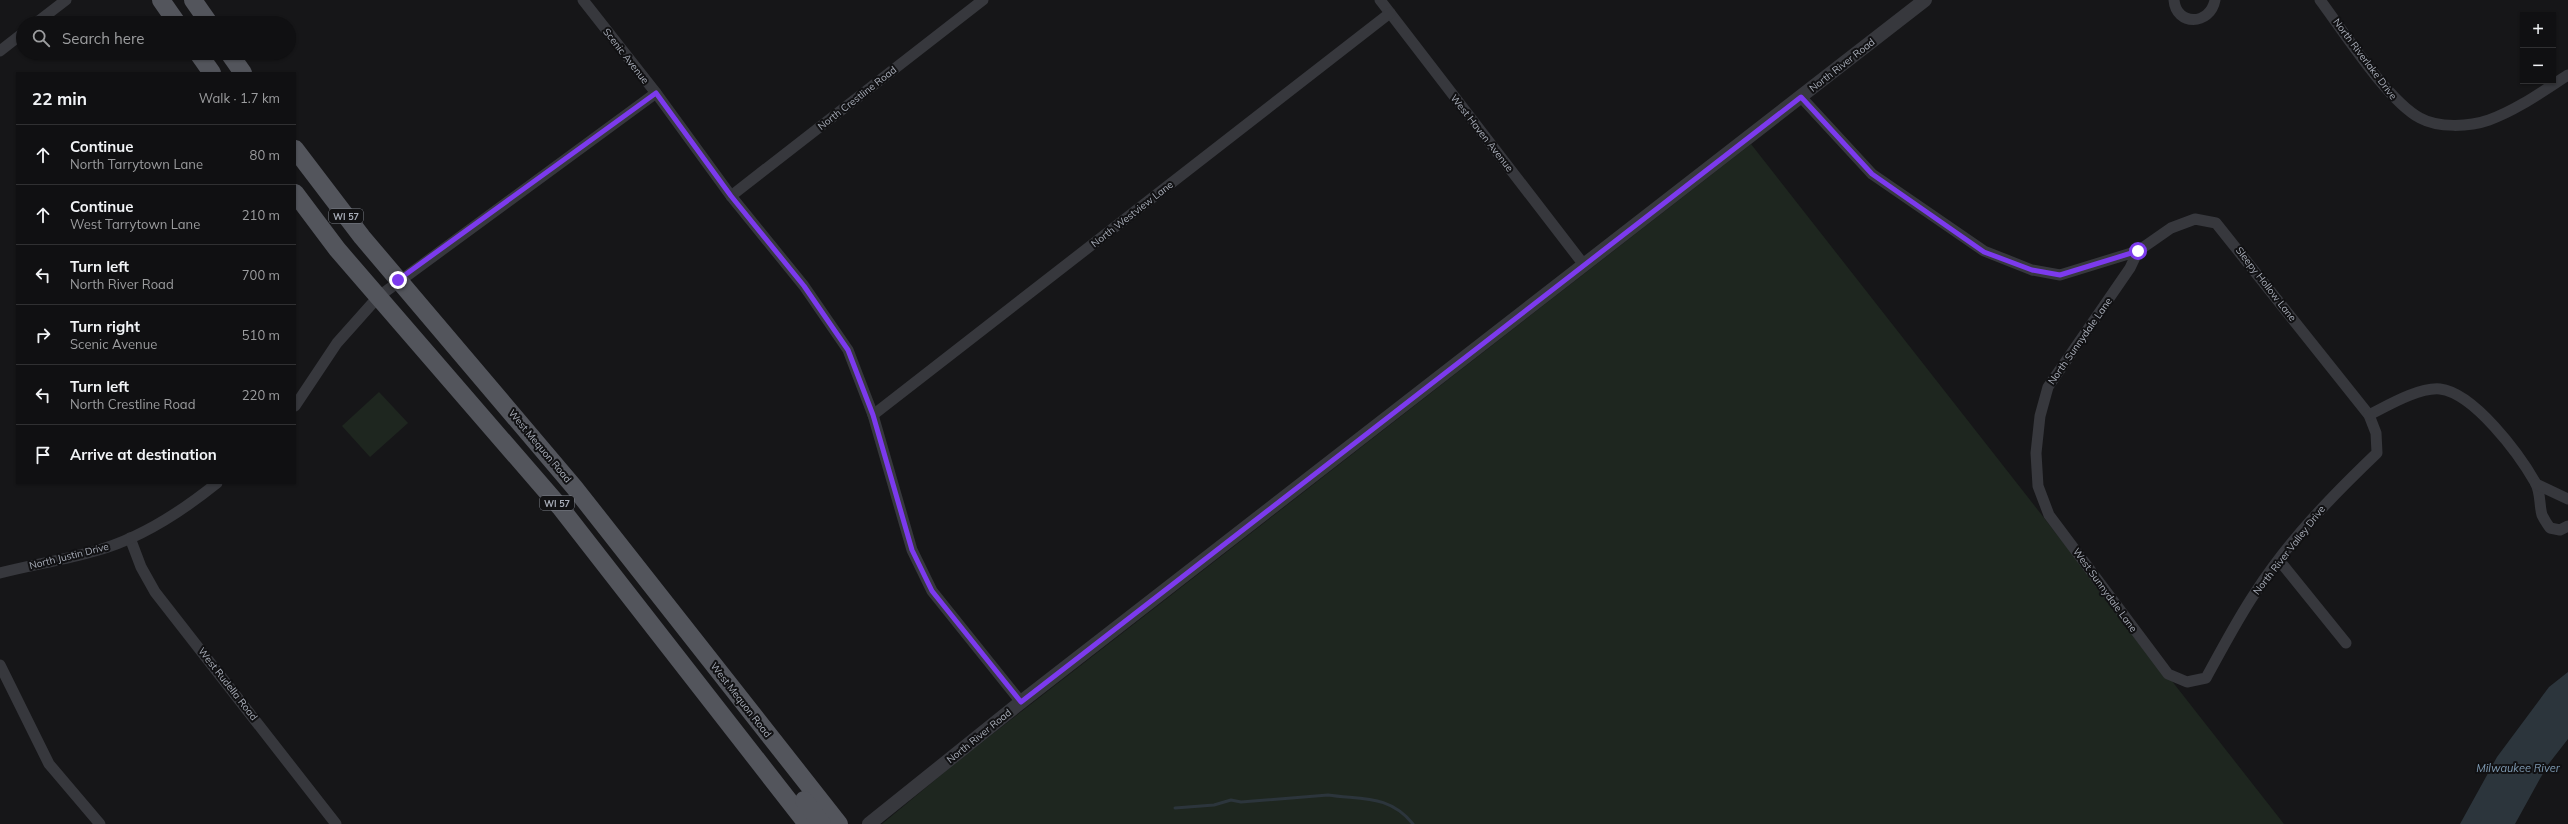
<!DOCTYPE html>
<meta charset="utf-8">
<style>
:root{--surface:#101012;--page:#1e1e20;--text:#f1f3f6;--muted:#9c9d9f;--line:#303032}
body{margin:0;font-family:Mulish,sans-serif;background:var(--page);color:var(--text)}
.controls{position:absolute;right:12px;top:12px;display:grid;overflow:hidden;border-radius:0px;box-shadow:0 1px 3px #0004}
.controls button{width:36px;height:36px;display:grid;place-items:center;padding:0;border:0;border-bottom:1px solid var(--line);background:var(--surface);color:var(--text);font:20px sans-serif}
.stop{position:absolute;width:12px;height:12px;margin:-9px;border:3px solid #7c3aed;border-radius:50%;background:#fff}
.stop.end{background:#7c3aed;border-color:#fff;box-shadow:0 1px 4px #0008}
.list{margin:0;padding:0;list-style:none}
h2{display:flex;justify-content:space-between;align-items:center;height:52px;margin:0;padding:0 16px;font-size:17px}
h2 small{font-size:13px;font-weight:400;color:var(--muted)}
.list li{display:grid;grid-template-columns:26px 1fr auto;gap:12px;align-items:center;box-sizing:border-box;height:60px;padding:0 16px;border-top:1px solid var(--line)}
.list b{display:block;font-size:15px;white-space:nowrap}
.list p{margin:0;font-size:13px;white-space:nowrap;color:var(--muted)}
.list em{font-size:13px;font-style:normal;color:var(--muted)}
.icon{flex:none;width:22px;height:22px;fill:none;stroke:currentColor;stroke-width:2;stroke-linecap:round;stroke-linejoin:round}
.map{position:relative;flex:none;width:2568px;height:824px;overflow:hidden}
.search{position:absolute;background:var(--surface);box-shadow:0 1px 3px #0004;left:16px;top:16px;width:280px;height:44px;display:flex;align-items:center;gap:10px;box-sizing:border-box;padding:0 14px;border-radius:22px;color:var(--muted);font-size:15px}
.panel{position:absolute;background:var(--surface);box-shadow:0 1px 3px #0004;left:16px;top:72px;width:280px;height:412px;border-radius:0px}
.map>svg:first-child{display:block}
</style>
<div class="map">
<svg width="2568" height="824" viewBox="0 0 2568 824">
<rect width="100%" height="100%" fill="#161618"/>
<g fill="#1e261f">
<path d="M 1751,144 L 2284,824 L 882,824 L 958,761 Z"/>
<path d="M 379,392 L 408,423 L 370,457 L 342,426 Z"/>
</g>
<path fill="#2c353c" d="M 2568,672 L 2568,739 L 2547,766 L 2515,824 L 2460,824 L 2497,757 L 2549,687 Z"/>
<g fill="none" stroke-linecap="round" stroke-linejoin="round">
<path stroke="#2c353c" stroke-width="3" d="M 1175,808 L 1214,805 L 1231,800 L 1241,802 L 1328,795 C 1361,800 1389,794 1413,824"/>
<g stroke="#37383d" stroke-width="11">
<path d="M 583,0 L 656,93 L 731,196 L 804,286 L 848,350 L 873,415 L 912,550 L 932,591 L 1021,702"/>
<path d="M 1380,0 L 1584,265"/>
<path d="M 2174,0 C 2176,26 2210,26 2215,0"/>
<path d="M 2320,0 C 2344,32 2387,100 2420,118 C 2438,128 2469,127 2489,120 C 2517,110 2543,91 2568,75"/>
<path d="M 36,23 L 66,0"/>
<path d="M 0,51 L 23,33"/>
<path d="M 1801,97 L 1872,174 L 1984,251 L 2032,270 L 2060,275 L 2138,251 L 2171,228 L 2195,219 L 2216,223 L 2369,415 L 2376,433 L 2377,453 C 2332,496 2289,540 2255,593 C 2237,620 2222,649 2206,678 L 2187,682 L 2168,674 L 2049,515 L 2038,486 L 2036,453 L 2040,416 L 2048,387 L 2130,268 L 2138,251"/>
<path d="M 731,196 L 983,0"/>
<path d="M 295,406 L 337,343 L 378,297 L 656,93"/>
<path d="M 873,415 L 1390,13"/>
<path d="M 2369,415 C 2387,406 2419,387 2440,389 C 2474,393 2519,454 2535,482 C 2541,492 2539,505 2542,515 C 2544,519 2547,524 2550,528 L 2560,530 L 2568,526"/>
<path d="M 2536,484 L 2568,499"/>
<path d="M 130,538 L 141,567 L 155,592 L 336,824"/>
<path d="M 2279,560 L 2346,643"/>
<path d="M 0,573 C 31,565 64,560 95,551 C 140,539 181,512 217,483"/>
<path d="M 0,665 L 49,764 L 100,824"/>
</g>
<path stroke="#37383d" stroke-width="14" d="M 869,824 L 1021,702 L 1925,0"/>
<g stroke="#53555c" stroke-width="18">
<path d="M 161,0 L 177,23"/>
<path d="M 193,0 L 209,23"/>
<path d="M 198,53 L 212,73"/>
<path d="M 229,53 L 243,73"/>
<path d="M 295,149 L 362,237 L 574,487 L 839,824"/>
<path d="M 295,193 L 337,249 L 560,507 L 807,824"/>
<path d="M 804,800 L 822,824"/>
</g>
</g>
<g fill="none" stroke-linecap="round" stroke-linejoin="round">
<path stroke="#7c3aed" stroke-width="5" d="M 398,280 L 656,93 L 731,196 L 804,286 L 848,350 L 873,415 L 912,550 L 932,591 L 1021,702 L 1801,97 L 1872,174 L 1984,252 L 2032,270 L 2060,275 L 2138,251"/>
</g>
<g text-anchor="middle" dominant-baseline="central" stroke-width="4" stroke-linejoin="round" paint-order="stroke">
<g fill="#111113" stroke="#7b7e86" stroke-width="1">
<rect x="329" y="209" width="34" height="14" rx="3"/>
<rect x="540" y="496" width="34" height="14" rx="3"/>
</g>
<g font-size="9" font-weight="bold" fill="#a8adb8">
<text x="346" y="216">WI 57</text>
<text x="557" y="503">WI 57</text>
</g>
<g font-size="10" fill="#a8adb8" stroke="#111113">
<text transform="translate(626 56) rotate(52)">Scenic Avenue</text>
<text transform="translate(2365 59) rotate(53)">North Riverlake Drive</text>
<text transform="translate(1842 65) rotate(-38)">North River Road</text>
<text transform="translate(857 98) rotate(-38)">North Crestline Road</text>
<text transform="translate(1482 133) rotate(52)">West Haven Avenue</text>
<text transform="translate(1132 214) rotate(-38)">North Westview Lane</text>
<text transform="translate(2266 284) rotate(52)">Sleepy Hollow Lane</text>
<text transform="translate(2080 341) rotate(-55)">North Sunnydale Lane</text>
<text transform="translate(540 446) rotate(50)">West Mequon Road</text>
<text transform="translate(2289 550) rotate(-52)">North River Valley Drive</text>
<text transform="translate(69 556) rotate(-14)">North Justin Drive</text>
<text transform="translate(2105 590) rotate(54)">West Sunnydale Lane</text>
<text transform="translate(228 684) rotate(52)">West Rudella Road</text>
<text transform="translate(741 700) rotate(52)">West Mequon Road</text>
<text transform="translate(979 736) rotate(-39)">North River Road</text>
</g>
<g font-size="11" font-style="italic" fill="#7f9bb3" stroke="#111113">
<text x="2518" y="768">Milwaukee River</text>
</g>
</g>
</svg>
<div class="controls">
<button>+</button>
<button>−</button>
</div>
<div class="stop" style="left:2138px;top:251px"></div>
<div class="stop end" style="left:398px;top:280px"></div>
<div class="search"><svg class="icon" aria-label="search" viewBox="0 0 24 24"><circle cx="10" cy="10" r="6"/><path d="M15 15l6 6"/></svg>Search here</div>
<section class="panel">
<h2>22 min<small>Walk · 1.7 km</small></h2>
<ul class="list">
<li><svg class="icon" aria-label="ahead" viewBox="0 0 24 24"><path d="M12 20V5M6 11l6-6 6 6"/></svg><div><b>Continue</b><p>North Tarrytown Lane</p></div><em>80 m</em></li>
<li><svg class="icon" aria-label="ahead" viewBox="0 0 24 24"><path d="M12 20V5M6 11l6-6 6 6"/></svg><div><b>Continue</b><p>West Tarrytown Lane</p></div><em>210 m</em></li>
<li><svg class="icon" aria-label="left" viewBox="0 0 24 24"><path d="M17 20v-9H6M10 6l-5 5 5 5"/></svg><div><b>Turn left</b><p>North River Road</p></div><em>700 m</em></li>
<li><svg class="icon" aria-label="right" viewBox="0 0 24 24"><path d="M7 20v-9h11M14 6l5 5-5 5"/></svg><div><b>Turn right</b><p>Scenic Avenue</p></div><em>510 m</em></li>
<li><svg class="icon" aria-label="left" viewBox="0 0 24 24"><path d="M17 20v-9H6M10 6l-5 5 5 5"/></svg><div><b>Turn left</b><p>North Crestline Road</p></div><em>220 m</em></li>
<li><svg class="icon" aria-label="arrive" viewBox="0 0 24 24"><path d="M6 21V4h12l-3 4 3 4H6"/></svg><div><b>Arrive at destination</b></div></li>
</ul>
</section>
</div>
